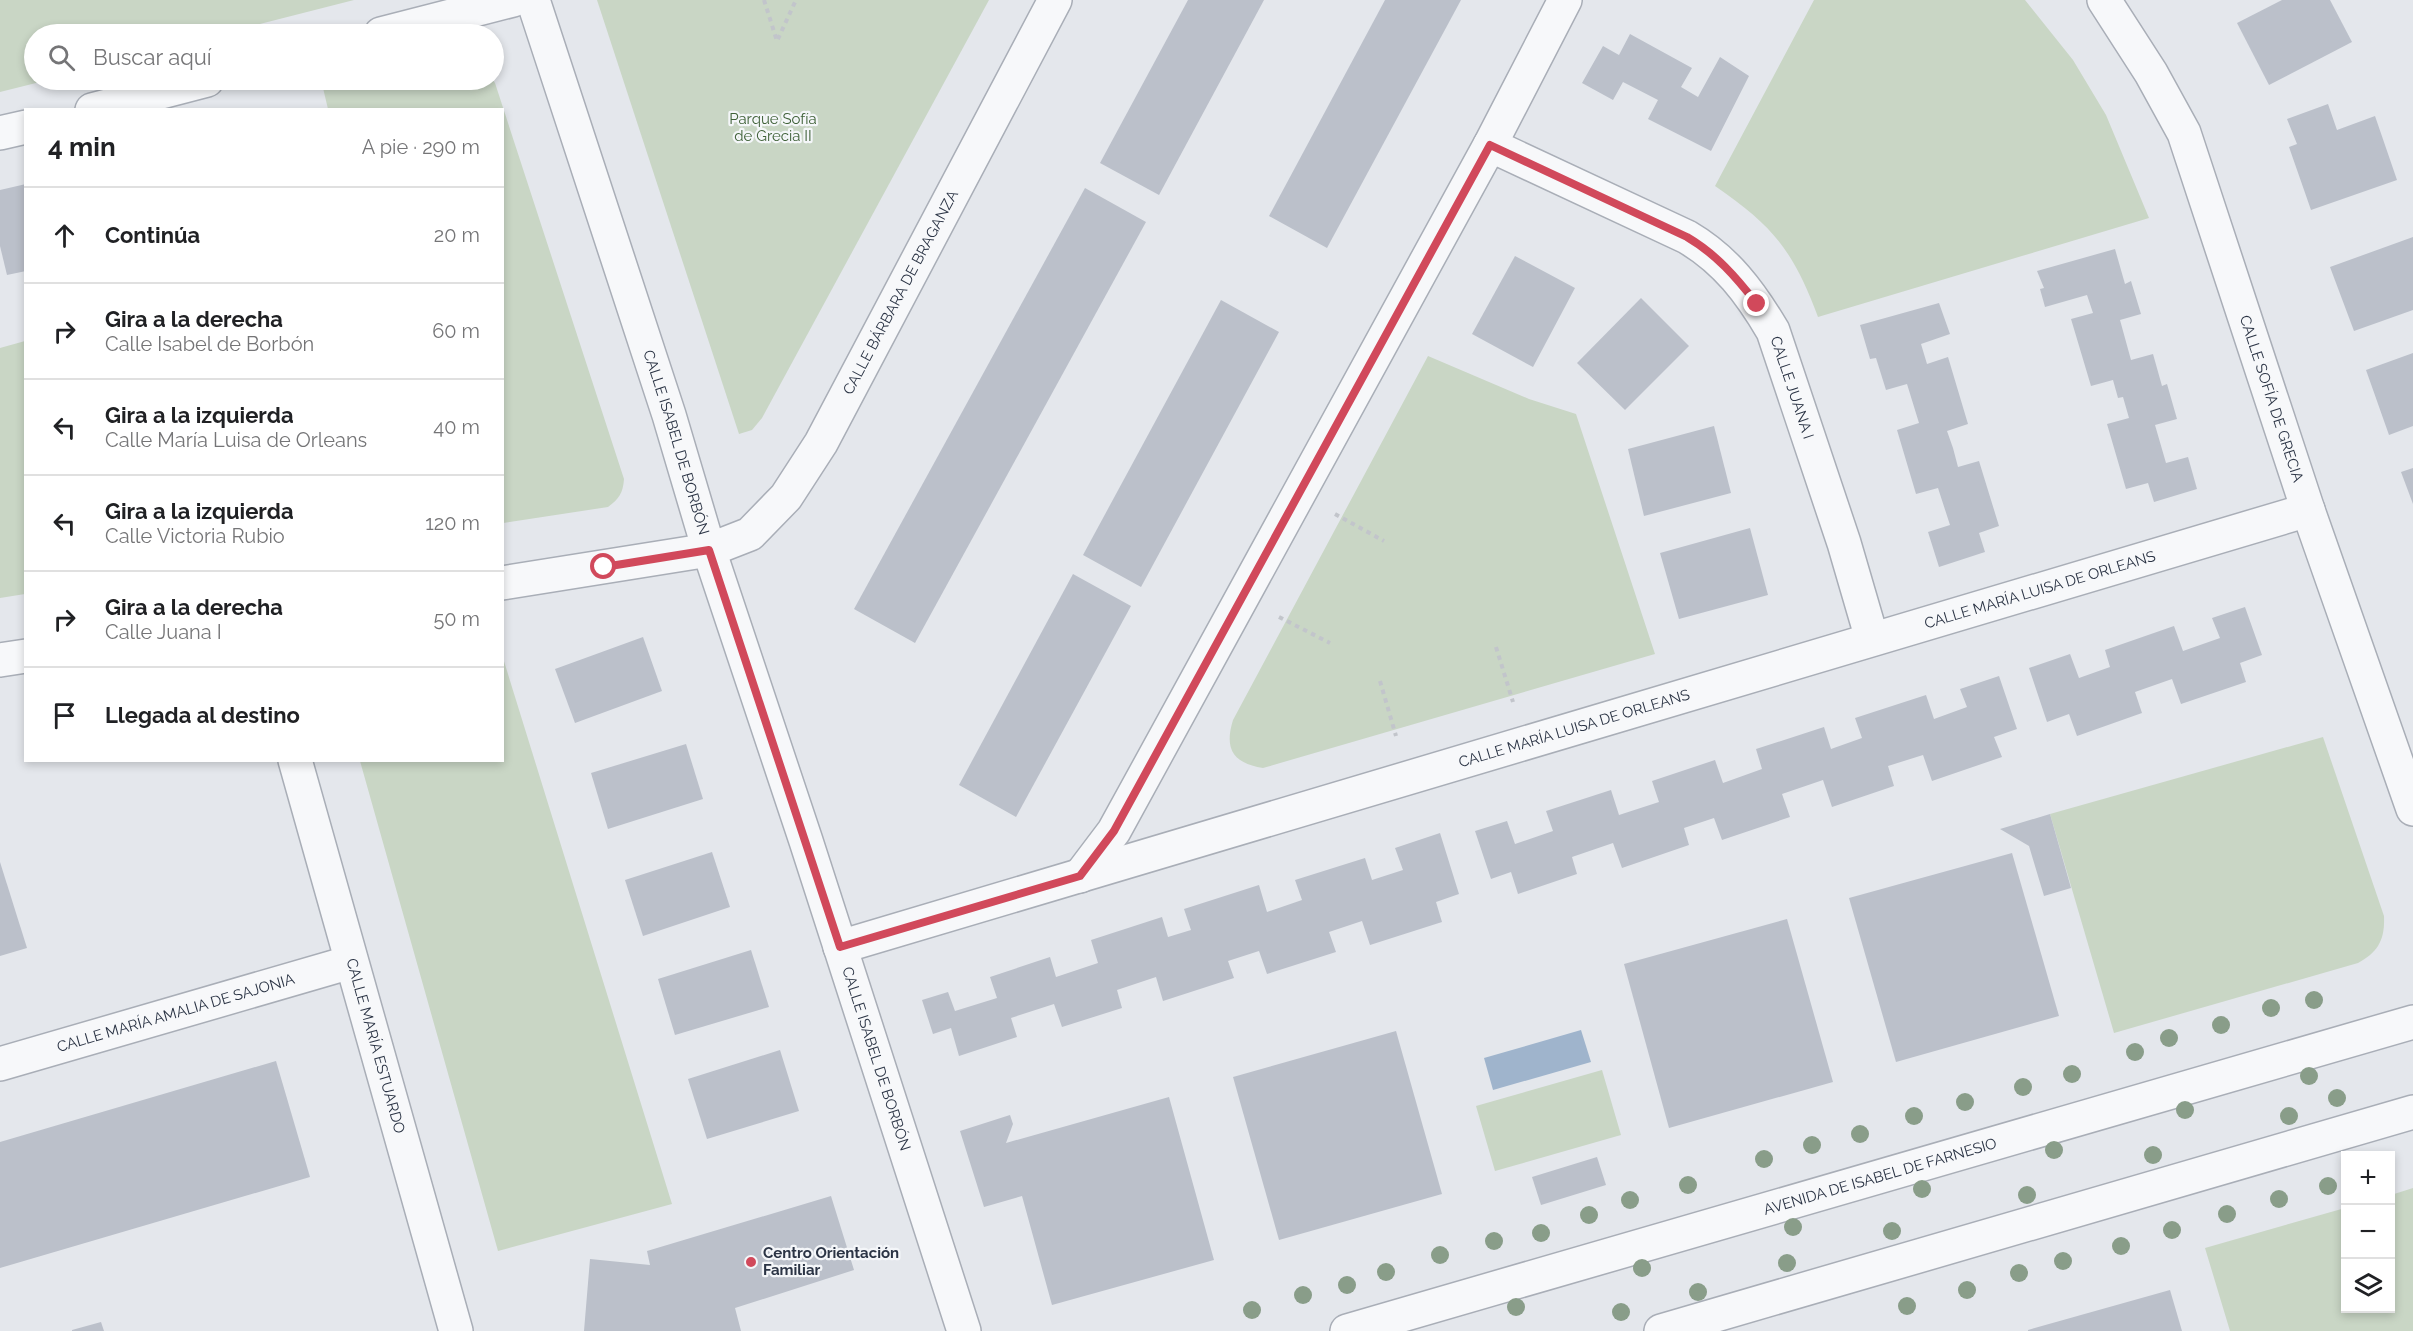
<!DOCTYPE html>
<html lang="es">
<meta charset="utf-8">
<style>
:root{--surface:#fff;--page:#f2f2f2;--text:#202124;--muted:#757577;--line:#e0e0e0}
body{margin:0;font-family:Raleway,sans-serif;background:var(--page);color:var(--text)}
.controls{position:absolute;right:18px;bottom:18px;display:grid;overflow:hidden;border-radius:0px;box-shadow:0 3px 9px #0003}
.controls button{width:54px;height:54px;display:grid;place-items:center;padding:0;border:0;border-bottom:2px solid var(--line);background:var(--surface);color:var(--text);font:30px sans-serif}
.stop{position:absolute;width:18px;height:18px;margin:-14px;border:4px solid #d1495b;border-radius:50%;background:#fff}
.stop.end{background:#d1495b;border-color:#fff;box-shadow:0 2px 6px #0008}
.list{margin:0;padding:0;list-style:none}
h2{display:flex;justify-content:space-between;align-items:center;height:78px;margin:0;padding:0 24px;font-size:26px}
h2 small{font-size:20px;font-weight:400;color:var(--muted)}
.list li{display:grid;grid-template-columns:39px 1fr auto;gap:18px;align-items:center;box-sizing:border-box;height:96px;padding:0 24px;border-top:2px solid var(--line)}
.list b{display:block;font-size:22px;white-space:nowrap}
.list p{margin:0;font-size:20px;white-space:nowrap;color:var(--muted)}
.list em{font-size:20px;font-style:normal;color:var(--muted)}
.icon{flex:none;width:33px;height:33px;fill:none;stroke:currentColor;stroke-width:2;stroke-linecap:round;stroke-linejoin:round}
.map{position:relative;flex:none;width:2413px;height:1331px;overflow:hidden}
.search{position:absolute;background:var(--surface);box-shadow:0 3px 9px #0003;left:24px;top:24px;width:480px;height:66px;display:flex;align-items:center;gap:15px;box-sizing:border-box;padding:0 21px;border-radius:33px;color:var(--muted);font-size:22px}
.panel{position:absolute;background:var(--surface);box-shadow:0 3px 9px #0003;left:24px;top:108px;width:480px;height:654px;border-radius:0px}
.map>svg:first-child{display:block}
</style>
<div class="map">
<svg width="2413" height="1331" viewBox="0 0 2413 1331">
<rect width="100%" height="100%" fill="#e4e7ec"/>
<g fill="#c9d6c5">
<path d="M 0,0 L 354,0 L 221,34 L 34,34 L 34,80 L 48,80 L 0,92 Z"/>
<path d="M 597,0 L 989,0 L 762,418 L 752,430 L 739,434 Z"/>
<path d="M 1814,0 L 2025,0 L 2073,60 L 2106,115 L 2149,218 L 1818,317 C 1793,250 1773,226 1715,186 Z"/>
<path d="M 360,80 L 493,80 L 495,83 L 624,479 C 623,493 619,499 608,507 L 503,523 L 502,110 L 328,109 L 323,88 Z"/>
<path d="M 25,341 L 25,594 L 0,598 L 0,348 Z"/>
<path d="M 1428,356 L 1529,399 L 1576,414 L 1655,654 L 1263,768 C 1233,763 1224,749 1233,720 Z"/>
<path d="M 503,658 L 672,1204 L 498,1251 L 360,761 L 502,760 Z"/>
<path d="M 2323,737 L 2384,916 C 2385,940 2378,952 2358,963 L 2114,1033 L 2050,814 Z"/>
<path d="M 1602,1070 L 1621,1135 L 1495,1171 L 1476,1106 Z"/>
<path d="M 2413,1188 L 2413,1331 L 2230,1331 L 2205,1248 L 2345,1208 L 2346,1308 L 2390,1308 L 2391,1195 Z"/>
</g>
<path fill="#9fb4cc" d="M 1581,1030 L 1591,1062 L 1493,1090 L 1484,1058 Z"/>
<g fill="#bbc0ca">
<path d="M 1188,0 L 1264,0 L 1159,195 L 1100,163 Z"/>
<path d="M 1385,0 L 1461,0 L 1327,248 L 1269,216 Z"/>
<path d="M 2282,0 L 2330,0 L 2352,42 L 2269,85 L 2237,23 Z"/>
<path d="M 1630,34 L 1692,68 L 1681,87 L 1698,97 L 1720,57 L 1749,76 L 1711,151 L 1648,119 L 1658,100 L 1623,82 L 1613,100 L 1582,83 L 1603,46 L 1619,55 Z"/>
<path d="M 2328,104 L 2337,130 L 2375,116 L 2397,180 L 2311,210 L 2289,147 L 2297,144 L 2287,119 Z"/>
<path d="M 26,184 L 26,271 L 7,275 L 0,246 L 0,190 Z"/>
<path d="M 1085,188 L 1146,222 L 915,643 L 854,609 Z"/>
<path d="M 2413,237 L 2413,310 L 2354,331 L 2330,267 Z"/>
<path d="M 2115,249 L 2125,284 L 2131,281 L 2141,314 L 2120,320 L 2131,360 L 2153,354 L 2162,386 L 2167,384 L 2177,419 L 2155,425 L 2166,463 L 2188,457 L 2197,489 L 2154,502 L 2148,483 L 2126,489 L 2107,424 L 2129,418 L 2123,397 L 2118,398 L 2113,380 L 2091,386 L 2071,319 L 2093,313 L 2087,295 L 2045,307 L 2040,289 L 2044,288 L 2037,271 Z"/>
<path d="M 1515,256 L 1575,288 L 1533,367 L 1472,334 Z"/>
<path d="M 1641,298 L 1689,346 L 1625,410 L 1577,363 Z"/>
<path d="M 1221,300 L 1279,332 L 1141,587 L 1083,555 Z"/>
<path d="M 1939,303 L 1950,334 L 1921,344 L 1927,364 L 1948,357 L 1968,424 L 1947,431 L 1953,448 L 1958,467 L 1979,461 L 1999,526 L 1979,533 L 1985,552 L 1939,567 L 1928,532 L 1950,525 L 1938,488 L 1916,494 L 1897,430 L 1919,423 L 1907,384 L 1886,390 L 1876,358 L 1870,359 L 1860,325 Z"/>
<path d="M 2413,353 L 2413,426 L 2389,435 L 2366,370 Z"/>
<path d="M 1714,426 L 1731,493 L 1644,516 L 1628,449 Z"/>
<path d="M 2413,468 L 2413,504 L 2401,472 Z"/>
<path d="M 1750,528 L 1768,595 L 1679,619 L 1660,553 Z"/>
<path d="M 1073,574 L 1131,606 L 1016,817 L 959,785 Z"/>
<path d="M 2245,607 L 2262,655 L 2240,663 L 2246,682 L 2181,704 L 2172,679 L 2135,692 L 2142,713 L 2077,736 L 2069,714 L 2047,722 L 2029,668 L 2070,654 L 2079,678 L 2110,667 L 2105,650 L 2174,626 L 2183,651 L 2220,638 L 2212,618 Z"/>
<path d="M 643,637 L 662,691 L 575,723 L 555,669 Z"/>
<path d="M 1999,676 L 2017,729 L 1994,737 L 2002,757 L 1932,781 L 1923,755 L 1888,766 L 1894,786 L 1832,807 L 1823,780 L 1782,794 L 1790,817 L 1722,840 L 1714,818 L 1684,828 L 1689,845 L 1622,868 L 1613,843 L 1572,857 L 1577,874 L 1518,894 L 1511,872 L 1491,879 L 1475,831 L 1507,821 L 1515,844 L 1553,831 L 1546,811 L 1611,790 L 1619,815 L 1659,802 L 1652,781 L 1715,760 L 1723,783 L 1762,769 L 1756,749 L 1824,727 L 1831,749 L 1862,738 L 1855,718 L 1926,695 L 1934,719 L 1967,707 L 1960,689 Z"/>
<path d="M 686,744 L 703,799 L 608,829 L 591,773 Z"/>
<path d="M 2050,814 L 2071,888 L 2044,896 L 2029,846 L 2000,829 Z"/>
<path d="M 1440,833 L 1459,894 L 1436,902 L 1442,922 L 1370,945 L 1362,921 L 1329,932 L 1336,952 L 1267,974 L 1259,951 L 1228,961 L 1234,978 L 1163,1001 L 1156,977 L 1117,990 L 1122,1008 L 1062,1027 L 1054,1004 L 1011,1018 L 1017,1037 L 959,1056 L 951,1028 L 933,1034 L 922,1000 L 948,992 L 955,1011 L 997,998 L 990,977 L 1050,957 L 1056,977 L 1098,963 L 1091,940 L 1162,917 L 1168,937 L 1191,930 L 1184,909 L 1259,885 L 1267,912 L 1302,900 L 1295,880 L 1365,858 L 1372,880 L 1403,870 L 1395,848 Z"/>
<path d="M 712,852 L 730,907 L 643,936 L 625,880 Z"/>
<path d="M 2012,853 L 2059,1016 L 1896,1062 L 1849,898 Z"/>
<path d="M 0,862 L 27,948 L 0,956 Z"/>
<path d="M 1787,919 L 1833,1082 L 1669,1128 L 1624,964 Z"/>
<path d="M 751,950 L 769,1007 L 675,1035 L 658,979 Z"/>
<path d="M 1396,1031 L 1442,1194 L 1279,1240 L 1233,1077 Z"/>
<path d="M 780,1050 L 799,1111 L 707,1139 L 688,1079 Z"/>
<path d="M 276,1061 L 310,1177 L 0,1268 L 0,1142 Z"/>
<path d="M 1169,1097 L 1214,1260 L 1052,1305 L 1022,1196 L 984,1207 L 960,1131 L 1010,1115 L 1013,1124 L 1006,1143 Z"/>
<path d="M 1597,1157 L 1606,1185 L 1541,1205 L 1532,1177 Z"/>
<path d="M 831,1196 L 854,1270 L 735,1308 L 741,1331 L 584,1331 L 590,1259 L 650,1265 L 647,1251 Z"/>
<path d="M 2170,1290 L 2182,1331 L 2028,1331 L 2028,1330 Z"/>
<path d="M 101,1322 L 104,1331 L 72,1331 L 72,1330 Z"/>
</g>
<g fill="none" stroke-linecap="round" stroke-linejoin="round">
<defs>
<g id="minor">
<path id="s1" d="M 533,0 L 669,415 L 709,550 L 806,841 L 964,1331"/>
<path id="s2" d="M 2104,0 L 2151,73 L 2184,133 L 2308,510 L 2413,809"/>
<path d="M 381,34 L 513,0"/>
<path d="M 92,110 L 207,80"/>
<path d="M 0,133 L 26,127"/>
<path id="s3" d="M 1490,145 L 1687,237 C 1726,260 1750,292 1773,331 L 1844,543 L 1872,639"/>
<path id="s4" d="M 502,583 L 709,550 L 750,534 L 786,497 L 821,443 L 1055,0"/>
<path d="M 0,660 L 26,656"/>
<path id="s5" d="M 295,760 L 456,1331"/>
<path d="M 1080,876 L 1114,831 L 1490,145 L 1565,0"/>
<path id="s6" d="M 840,947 L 2308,510"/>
<path id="s7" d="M 0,1064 L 351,962"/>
<path id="s8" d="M 1347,1331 L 2413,1022"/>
<path d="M 1661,1331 L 2413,1112"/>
</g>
</defs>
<use href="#minor" stroke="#a9aeb7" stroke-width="36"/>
<g stroke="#c2c5cb" stroke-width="4" stroke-dasharray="4.5 4.5" stroke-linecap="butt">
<path d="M 764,0 L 777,41 L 796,0"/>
<path d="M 1335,514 L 1384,541"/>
<path d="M 1279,617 L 1330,643"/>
<path d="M 1496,647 L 1513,702"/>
<path d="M 1380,681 L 1396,736"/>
</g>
<use href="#minor" stroke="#f7f8fa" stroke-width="33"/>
</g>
<g fill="#899d89">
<circle cx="2314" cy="1000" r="9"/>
<circle cx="2271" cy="1008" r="9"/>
<circle cx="2221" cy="1025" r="9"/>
<circle cx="2169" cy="1038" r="9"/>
<circle cx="2135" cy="1052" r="9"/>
<circle cx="2072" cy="1074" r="9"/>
<circle cx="2309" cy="1076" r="9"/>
<circle cx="2023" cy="1087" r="9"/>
<circle cx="2337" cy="1098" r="9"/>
<circle cx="1965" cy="1102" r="9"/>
<circle cx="2185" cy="1110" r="9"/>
<circle cx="1914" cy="1116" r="9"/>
<circle cx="2289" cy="1116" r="9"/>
<circle cx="1860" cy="1134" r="9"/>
<circle cx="1812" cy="1145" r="9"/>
<circle cx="2054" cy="1150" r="9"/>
<circle cx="2153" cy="1155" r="9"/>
<circle cx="1764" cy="1159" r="9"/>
<circle cx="1688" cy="1185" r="9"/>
<circle cx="2328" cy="1186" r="9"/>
<circle cx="1922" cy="1189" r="9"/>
<circle cx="2027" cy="1195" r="9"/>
<circle cx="2279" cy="1199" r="9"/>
<circle cx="1630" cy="1200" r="9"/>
<circle cx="2227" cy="1214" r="9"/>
<circle cx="1589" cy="1215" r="9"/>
<circle cx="1793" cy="1227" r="9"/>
<circle cx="2172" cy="1230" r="9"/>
<circle cx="1892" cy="1231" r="9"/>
<circle cx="1541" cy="1233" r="9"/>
<circle cx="1494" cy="1241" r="9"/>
<circle cx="2121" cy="1246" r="9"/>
<circle cx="1440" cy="1255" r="9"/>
<circle cx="2063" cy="1261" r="9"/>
<circle cx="1787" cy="1263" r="9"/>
<circle cx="1642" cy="1268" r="9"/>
<circle cx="1386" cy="1272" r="9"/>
<circle cx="2019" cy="1273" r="9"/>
<circle cx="1347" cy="1285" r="9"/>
<circle cx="1967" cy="1290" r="9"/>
<circle cx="1698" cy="1292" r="9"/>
<circle cx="1303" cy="1295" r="9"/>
<circle cx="1907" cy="1306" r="9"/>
<circle cx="1516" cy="1307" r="9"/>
<circle cx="1252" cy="1310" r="9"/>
<circle cx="1621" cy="1312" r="9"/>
</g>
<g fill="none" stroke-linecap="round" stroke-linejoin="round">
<path stroke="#d1495b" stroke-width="8" d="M 604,567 L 709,550 L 840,947 L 1080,876 L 1114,831 L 1490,145 L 1687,237 C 1716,254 1736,277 1757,304"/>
</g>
<circle fill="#d1495b" stroke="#f4f6f9" stroke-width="2" cx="751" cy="1262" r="6"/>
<g text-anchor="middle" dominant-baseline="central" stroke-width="4.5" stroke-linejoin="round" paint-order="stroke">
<g font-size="15" fill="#3f6138" stroke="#f4f6f9">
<text x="773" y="119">Parque Sofía<tspan x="773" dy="17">de Grecia II</tspan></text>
</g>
<g font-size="15" fill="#2b3445" stroke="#f4f6f9">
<text stroke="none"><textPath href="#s4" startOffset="540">CALLE BÁRBARA DE BRAGANZA</textPath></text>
<text stroke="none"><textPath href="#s3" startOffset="406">CALLE JUANA I</textPath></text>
<text stroke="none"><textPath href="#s2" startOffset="435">CALLE SOFÍA DE GRECIA</textPath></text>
<text stroke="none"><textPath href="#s1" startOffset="465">CALLE ISABEL DE BORBÓN</textPath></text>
<text stroke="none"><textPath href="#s6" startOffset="1252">CALLE MARÍA LUISA DE ORLEANS</textPath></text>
<text stroke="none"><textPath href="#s6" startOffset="766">CALLE MARÍA LUISA DE ORLEANS</textPath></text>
<text stroke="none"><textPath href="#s7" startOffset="183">CALLE MARÍA AMALIA DE SAJONIA</textPath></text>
<text stroke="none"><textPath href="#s5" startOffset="297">CALLE MARÍA ESTUARDO</textPath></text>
<text stroke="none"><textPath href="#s1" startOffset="1113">CALLE ISABEL DE BORBÓN</textPath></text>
<text stroke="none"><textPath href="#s8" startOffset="555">AVENIDA DE ISABEL DE FARNESIO</textPath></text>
</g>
<g font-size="15" font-weight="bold" fill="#2b3445" stroke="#f4f6f9" text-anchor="start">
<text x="763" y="1253">Centro Orientación<tspan x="763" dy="17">Familiar</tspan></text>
</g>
</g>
</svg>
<div class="controls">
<button>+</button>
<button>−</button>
<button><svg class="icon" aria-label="layers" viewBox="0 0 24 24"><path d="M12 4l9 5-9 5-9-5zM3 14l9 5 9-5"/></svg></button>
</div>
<div class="stop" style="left:604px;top:567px"></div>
<div class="stop end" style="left:1757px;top:304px"></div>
<div class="search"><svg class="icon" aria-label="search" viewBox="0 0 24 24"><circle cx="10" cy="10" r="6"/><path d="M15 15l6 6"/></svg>Buscar aquí</div>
<section class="panel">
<h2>4 min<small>A pie · 290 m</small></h2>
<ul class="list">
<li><svg class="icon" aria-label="ahead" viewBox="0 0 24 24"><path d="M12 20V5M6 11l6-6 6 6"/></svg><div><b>Continúa</b></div><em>20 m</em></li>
<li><svg class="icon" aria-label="right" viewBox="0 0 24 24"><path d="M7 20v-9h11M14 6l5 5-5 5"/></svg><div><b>Gira a la derecha</b><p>Calle Isabel de Borbón</p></div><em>60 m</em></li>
<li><svg class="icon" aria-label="left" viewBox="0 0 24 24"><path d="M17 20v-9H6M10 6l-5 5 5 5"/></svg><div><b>Gira a la izquierda</b><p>Calle María Luisa de Orleans</p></div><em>40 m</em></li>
<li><svg class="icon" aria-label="left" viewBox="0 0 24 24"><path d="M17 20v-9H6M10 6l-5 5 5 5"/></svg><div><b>Gira a la izquierda</b><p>Calle Victoria Rubio</p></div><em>120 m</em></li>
<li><svg class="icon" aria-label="right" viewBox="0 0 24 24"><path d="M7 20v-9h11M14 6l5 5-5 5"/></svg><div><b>Gira a la derecha</b><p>Calle Juana I</p></div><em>50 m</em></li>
<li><svg class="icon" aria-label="arrive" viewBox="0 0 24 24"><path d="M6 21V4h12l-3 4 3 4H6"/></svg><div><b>Llegada al destino</b></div></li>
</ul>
</section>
</div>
